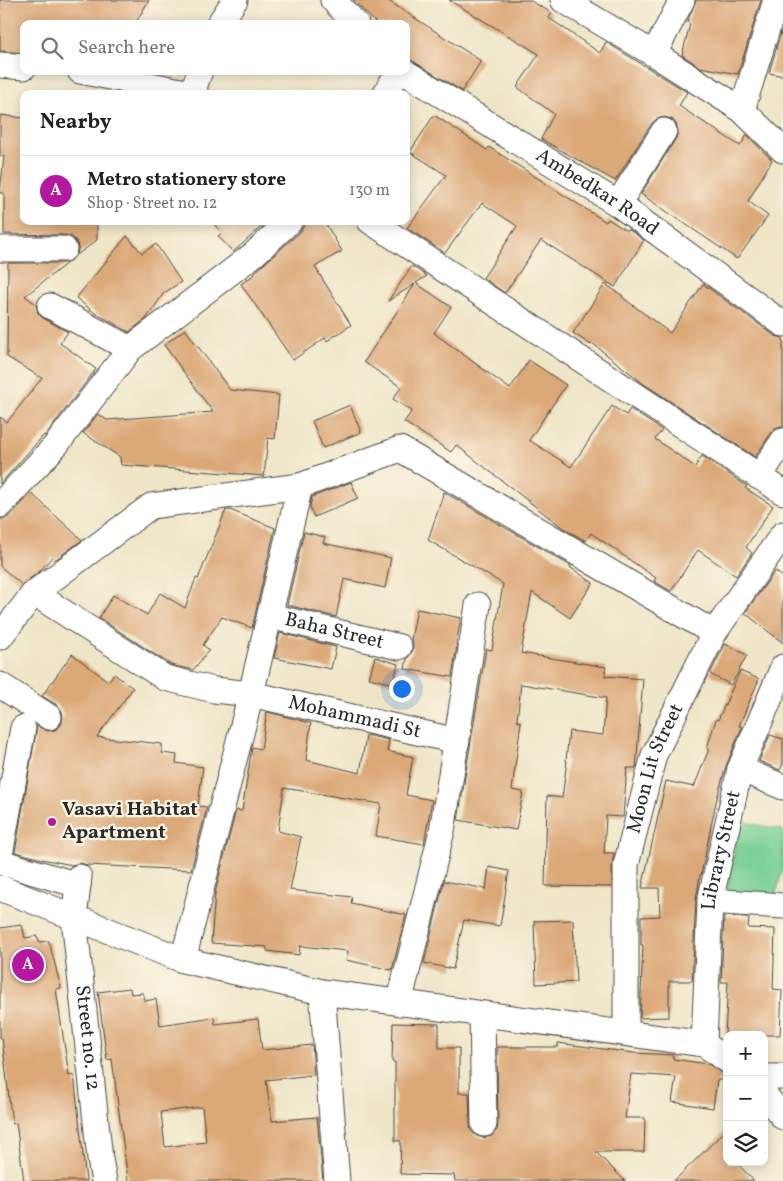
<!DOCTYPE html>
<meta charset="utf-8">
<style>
:root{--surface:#fff;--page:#f6f6f6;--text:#202124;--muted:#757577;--line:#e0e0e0;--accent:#b5179e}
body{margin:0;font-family:Vollkorn,serif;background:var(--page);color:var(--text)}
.controls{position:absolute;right:15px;bottom:15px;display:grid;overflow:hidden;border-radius:10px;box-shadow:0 2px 12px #0003}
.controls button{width:45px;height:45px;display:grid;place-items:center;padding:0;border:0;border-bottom:1px solid var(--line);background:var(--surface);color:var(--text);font:25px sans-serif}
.you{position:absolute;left:401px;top:688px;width:18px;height:18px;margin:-12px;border:4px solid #fff;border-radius:50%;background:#1a73e8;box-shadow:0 0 0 8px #1a73e833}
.badge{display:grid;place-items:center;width:32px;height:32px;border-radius:50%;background:var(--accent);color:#fff;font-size:16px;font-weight:700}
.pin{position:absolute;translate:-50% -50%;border:2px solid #fff;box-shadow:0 1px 5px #0006}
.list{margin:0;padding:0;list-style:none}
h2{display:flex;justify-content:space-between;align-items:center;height:65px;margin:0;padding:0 20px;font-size:21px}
h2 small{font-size:16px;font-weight:400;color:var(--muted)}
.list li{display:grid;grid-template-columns:32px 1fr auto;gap:15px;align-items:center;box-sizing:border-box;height:70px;padding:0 20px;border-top:1px solid var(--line)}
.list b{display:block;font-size:19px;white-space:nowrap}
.list p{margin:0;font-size:16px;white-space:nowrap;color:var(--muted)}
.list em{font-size:16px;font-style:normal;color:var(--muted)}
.icon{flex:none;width:28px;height:28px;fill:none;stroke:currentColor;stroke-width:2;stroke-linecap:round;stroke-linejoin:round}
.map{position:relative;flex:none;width:783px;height:1181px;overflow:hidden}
.search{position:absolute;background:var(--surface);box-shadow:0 2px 12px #0003;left:20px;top:20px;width:390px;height:55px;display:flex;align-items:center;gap:12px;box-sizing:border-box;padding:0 18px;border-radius:10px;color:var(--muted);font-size:19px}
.panel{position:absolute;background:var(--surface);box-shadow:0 2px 12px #0003;left:20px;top:90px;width:390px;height:135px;border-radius:10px}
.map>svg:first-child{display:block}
</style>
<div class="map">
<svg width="783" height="1181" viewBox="0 0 783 1181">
<rect width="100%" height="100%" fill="#fcf5e5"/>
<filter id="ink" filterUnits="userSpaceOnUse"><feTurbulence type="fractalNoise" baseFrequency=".02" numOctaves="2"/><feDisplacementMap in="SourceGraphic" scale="10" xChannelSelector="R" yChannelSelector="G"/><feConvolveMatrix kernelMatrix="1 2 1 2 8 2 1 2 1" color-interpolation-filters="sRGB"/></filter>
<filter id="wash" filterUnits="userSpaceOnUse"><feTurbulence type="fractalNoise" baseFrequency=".0096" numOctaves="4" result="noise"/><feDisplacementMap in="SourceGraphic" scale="20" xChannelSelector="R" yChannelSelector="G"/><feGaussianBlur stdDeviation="1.12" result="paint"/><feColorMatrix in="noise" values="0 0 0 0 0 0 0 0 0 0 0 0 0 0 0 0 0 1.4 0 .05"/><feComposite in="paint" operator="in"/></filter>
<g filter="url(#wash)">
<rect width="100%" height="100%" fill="#efe6c8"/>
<path fill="#78d095" stroke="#527e60" d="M 740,821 L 783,830 L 783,868 L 775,897 L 726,895 Z"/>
<g id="blocks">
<g fill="#dba878" fill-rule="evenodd">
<path d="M 0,0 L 149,0 L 135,24 L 24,24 L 24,53 L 0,51 Z"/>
<path d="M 353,0 L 387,0 L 481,61 L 462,91 L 406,57 L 406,24 L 377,24 Z"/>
<path d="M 449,0 L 529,0 L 552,13 L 549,18 L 600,53 L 606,42 L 687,92 L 679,106 L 740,146 L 747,135 L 772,160 L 748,201 L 768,216 L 737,259 L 641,194 L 676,138 L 678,131 L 676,124 L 672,119 L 664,117 L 657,119 L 652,123 L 615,181 L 541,139 L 554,114 L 517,87 L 539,54 Z"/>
<path d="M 696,0 L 761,0 L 738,74 L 700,67 L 682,55 L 690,24 L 687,22 Z"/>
<path d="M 783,26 L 783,76 L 769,73 Z"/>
<path d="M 0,115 L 24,118 L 24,221 L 97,221 L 97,240 L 77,255 L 78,249 L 77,242 L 71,236 L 64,235 L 4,234 L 4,193 L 0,193 L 4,156 L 0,156 Z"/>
<path d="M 434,115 L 487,150 L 489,147 L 606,222 L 608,219 L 627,231 L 628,229 L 644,240 L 615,287 L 541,240 L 505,293 L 483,278 L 517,226 L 482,203 L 445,253 L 407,228 L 446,175 L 410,152 Z"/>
<path d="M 211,221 L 268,221 L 233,252 L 218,236 L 222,233 Z"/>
<path d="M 304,221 L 324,221 L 342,251 L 315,267 L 351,325 L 327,341 L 325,338 L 293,360 L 241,284 L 255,274 L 254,273 L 300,232 L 304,226 Z"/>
<path d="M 127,236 L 142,253 L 156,244 L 181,282 L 164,293 L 146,319 L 129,332 L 95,313 L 76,298 Z"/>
<path d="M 8,263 L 67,263 L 25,296 L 36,304 L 38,313 L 43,318 L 68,332 L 60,343 L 96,369 L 45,436 L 44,435 L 0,484 L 0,417 L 7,422 L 42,378 L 7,357 Z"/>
<path d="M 412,266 L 427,276 L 416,283 L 451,307 L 434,333 L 510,389 L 529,360 L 566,385 L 529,440 L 571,467 L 612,406 L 626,415 L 630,409 L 662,430 L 655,439 L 695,467 L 702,456 L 747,486 L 745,488 L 773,506 L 746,547 L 752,553 L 736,576 L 698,550 L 671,591 L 654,581 L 656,578 L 591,533 L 586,541 L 563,528 L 456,445 L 451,452 L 404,422 L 412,411 L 393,399 L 401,387 L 364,362 L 415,284 L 388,301 Z"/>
<path d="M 605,284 L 623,296 L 622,297 L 670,333 L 703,284 L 775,336 L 783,338 L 783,427 L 776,428 L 771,433 L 755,457 L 644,384 L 592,343 L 591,345 L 573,333 Z"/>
<path d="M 185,329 L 230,390 L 279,395 L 275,439 L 268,438 L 264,476 L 121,465 L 120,457 L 83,433 L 98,414 L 107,420 L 213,412 L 164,345 Z"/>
<path d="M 350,405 L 361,432 L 323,448 L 312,421 Z"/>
<path d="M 351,482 L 358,498 L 314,517 L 310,507 L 312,497 Z"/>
<path d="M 444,492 L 571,566 L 570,567 L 593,583 L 570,618 L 532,592 L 521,653 L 606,667 L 605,676 L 643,679 L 636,768 L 627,768 L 623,817 L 606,816 L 604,853 L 614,853 L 612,865 L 612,887 L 545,886 L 547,796 L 562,798 L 567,761 L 566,761 L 569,731 L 603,735 L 606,698 L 521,684 L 517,721 L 521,722 L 512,790 L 523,792 L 516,830 L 458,820 L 486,649 L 492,650 L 503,584 L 428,540 Z"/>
<path d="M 31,493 L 82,540 L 55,560 L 52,557 L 42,569 L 22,585 L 0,566 L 0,519 L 5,519 L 11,515 Z"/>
<path d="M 226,510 L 230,510 L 275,528 L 252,628 L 222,617 L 203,645 L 209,650 L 193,670 L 171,665 L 99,618 L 113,595 L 147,615 L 160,593 L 185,608 L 196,578 L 198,579 Z"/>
<path d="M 304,532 L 325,537 L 323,543 L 391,558 L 385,588 L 344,579 L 336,617 L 287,605 Z"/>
<path d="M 775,571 L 783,577 L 783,643 L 745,613 Z"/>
<path d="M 417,609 L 461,618 L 456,645 L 457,645 L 452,677 L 405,669 L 407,659 L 413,650 L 413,643 L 411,639 Z"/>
<path d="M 280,633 L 336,647 L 331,669 L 274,658 Z"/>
<path d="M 725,644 L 747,655 L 731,685 L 710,674 Z"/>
<path d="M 72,654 L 108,681 L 114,674 L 133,688 L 97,737 L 162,744 L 162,753 L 177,755 L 176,763 L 203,767 L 198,806 L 207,807 L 191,870 L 87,865 L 80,863 L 72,865 L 42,859 L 15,852 L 37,726 L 48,731 L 55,730 L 61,725 L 63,718 L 62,711 L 57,705 L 42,696 Z"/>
<path d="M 375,657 L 398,664 L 393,684 L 369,678 Z"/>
<path d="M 740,671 L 759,679 L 739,726 L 742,727 L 726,766 L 716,802 L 701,875 L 700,875 L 696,900 L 692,981 L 669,981 L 669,1017 L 640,1018 L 643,945 L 641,945 L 641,917 L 660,916 L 659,888 L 642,888 L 666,781 L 694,787 L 709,749 L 707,748 L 716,719 L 718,720 Z"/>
<path d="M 267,712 L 311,723 L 306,760 L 360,773 L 366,735 L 389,740 L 387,751 L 413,757 L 406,795 L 432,800 L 424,844 L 376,836 L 381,804 L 284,788 L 278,831 L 301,837 L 290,890 L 352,897 L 351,903 L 406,915 L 392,970 L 346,960 L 348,951 L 300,946 L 299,955 L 267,951 L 267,947 L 211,943 L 215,893 L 236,810 L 242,811 L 252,747 L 261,749 Z"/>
<path d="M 770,735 L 783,739 L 783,764 L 780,770 L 759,761 Z"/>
<path d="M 489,867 L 509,871 L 500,926 L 464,920 L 453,969 L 424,963 L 444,881 L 486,889 Z"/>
<path d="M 724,916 L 749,918 L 748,928 L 775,929 L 773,989 L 782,990 L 780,1035 L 725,1035 L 728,982 L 721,982 Z"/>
<path d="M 573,920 L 576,982 L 536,984 L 534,921 Z"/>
<path d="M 22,925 L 25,938 L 37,936 L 40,942 L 49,941 L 61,988 L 56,989 L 69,1076 L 74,1075 L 86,1181 L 24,1181 L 16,1123 L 12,1124 L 2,1038 L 0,1038 L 0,928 Z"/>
<path d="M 130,988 L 131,994 L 143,993 L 144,1001 L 156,999 L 160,1025 L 214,1017 L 215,1024 L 258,1019 L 262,1050 L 312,1045 L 314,1075 L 266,1080 L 272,1121 L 317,1117 L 323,1181 L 128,1181 L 112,1059 L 107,1060 L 98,992 ZM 202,1107 L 206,1142 L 165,1147 L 161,1112 Z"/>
<path d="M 393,1023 L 439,1024 L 439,1048 L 459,1048 L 459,1093 L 469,1093 L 470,1124 L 471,1131 L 477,1136 L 484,1138 L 492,1136 L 497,1130 L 498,1124 L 497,1047 L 558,1047 L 558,1043 L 634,1053 L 673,1055 L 673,1059 L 708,1064 L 723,1073 L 722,1080 L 717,1080 L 713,1108 L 672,1102 L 676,1077 L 631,1074 L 625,1118 L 645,1118 L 644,1152 L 596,1152 L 625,1181 L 455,1181 L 454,1175 L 400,1174 L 401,1141 L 395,1141 L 395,1062 L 392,1062 Z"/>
<path d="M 727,1129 L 727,1162 L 736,1162 L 754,1181 L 674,1181 Z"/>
</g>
</g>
</g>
<g filter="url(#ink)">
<use href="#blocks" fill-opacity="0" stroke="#484743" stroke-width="1"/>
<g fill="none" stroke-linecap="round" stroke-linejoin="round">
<defs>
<g id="minor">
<path d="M 333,0 L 356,24"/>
<path d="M 563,0 L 654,54 L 742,110 L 783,150"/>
<path d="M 219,24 L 235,0"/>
<path d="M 654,54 L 682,0"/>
<path d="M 0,65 L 24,67"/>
<path d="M 80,71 L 196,94"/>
<path id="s1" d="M 403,71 L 618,204 L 783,324"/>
<path d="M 192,93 L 200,71"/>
<path d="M 385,94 L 399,71"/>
<path d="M 742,110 L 776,0"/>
<path d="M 618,204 L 664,131"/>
<path d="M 370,221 L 783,492"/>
<path d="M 0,249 L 64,249"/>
<path d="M 50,306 L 130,349"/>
<path d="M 759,477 L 783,441"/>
<path d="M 0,505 L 56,445 L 130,349 L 253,255 L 290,221"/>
<path id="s2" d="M 34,593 L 165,678 L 214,690 L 251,694 L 457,741"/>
<path id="s3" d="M 270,616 L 399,647"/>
<path d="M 0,637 L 34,593 L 151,506 L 300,486 L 400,449 L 714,633"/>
<path d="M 0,685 L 49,717"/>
<path d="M 740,769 L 783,787"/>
<path d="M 0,855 L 23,728"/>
<path d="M 0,862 L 78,885"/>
<path id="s4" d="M 79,877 L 74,918 L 100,1159 L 104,1181"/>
<path d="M 0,888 L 183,960 L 322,992 L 704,1044 L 727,1060"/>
<path d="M 710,901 L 783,906"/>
<path d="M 183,960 L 251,694 L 300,486"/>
<path d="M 322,992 L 337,1181"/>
<path d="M 399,1003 L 442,831 L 478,605"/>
<path d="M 482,1014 L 484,1124"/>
<path id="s5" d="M 626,1033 L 626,865 L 654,755 L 714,633 L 783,534"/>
<path id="s6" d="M 704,1044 L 710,901 L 740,769 L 783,667"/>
<path d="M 764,1077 L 783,1077"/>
<path d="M 764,1094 L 783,1117"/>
</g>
</defs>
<use href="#minor" stroke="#484743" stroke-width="27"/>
<use href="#minor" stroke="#fff" stroke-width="25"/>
</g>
</g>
<circle fill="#b5179e" stroke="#fcf5e5" stroke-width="2" cx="52" cy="822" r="5"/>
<g text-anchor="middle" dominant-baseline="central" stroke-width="4.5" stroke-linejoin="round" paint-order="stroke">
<g font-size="20" fill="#2b2b2b" stroke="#fcf5e5">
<text stroke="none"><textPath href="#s1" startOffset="229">Ambedkar Road</textPath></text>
<text stroke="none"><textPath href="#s3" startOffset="66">Baha Street</textPath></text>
<text stroke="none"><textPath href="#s2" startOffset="350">Mohammadi St</textPath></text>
<text stroke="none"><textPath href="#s5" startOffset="269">Moon Lit Street</textPath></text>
<text stroke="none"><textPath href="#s6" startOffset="195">Library Street</textPath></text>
<text stroke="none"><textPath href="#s4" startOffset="162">Street no. 12</textPath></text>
</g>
<g font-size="20" font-weight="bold" fill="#2b2b2b" stroke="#fcf5e5" text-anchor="start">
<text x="62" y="810">Vasavi Habitat<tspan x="62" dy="23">Apartment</tspan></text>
</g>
</g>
</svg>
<div class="controls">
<button>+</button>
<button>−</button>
<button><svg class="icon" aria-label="layers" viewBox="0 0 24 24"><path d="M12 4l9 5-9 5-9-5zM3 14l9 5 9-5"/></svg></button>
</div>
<div class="you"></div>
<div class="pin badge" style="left:28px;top:965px">A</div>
<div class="search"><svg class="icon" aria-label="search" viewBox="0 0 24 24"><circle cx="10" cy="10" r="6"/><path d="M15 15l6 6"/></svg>Search here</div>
<section class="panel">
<h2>Nearby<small></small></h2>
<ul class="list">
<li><span class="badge">A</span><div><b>Metro stationery store</b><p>Shop · Street no. 12</p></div><em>130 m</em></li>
</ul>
</section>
</div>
